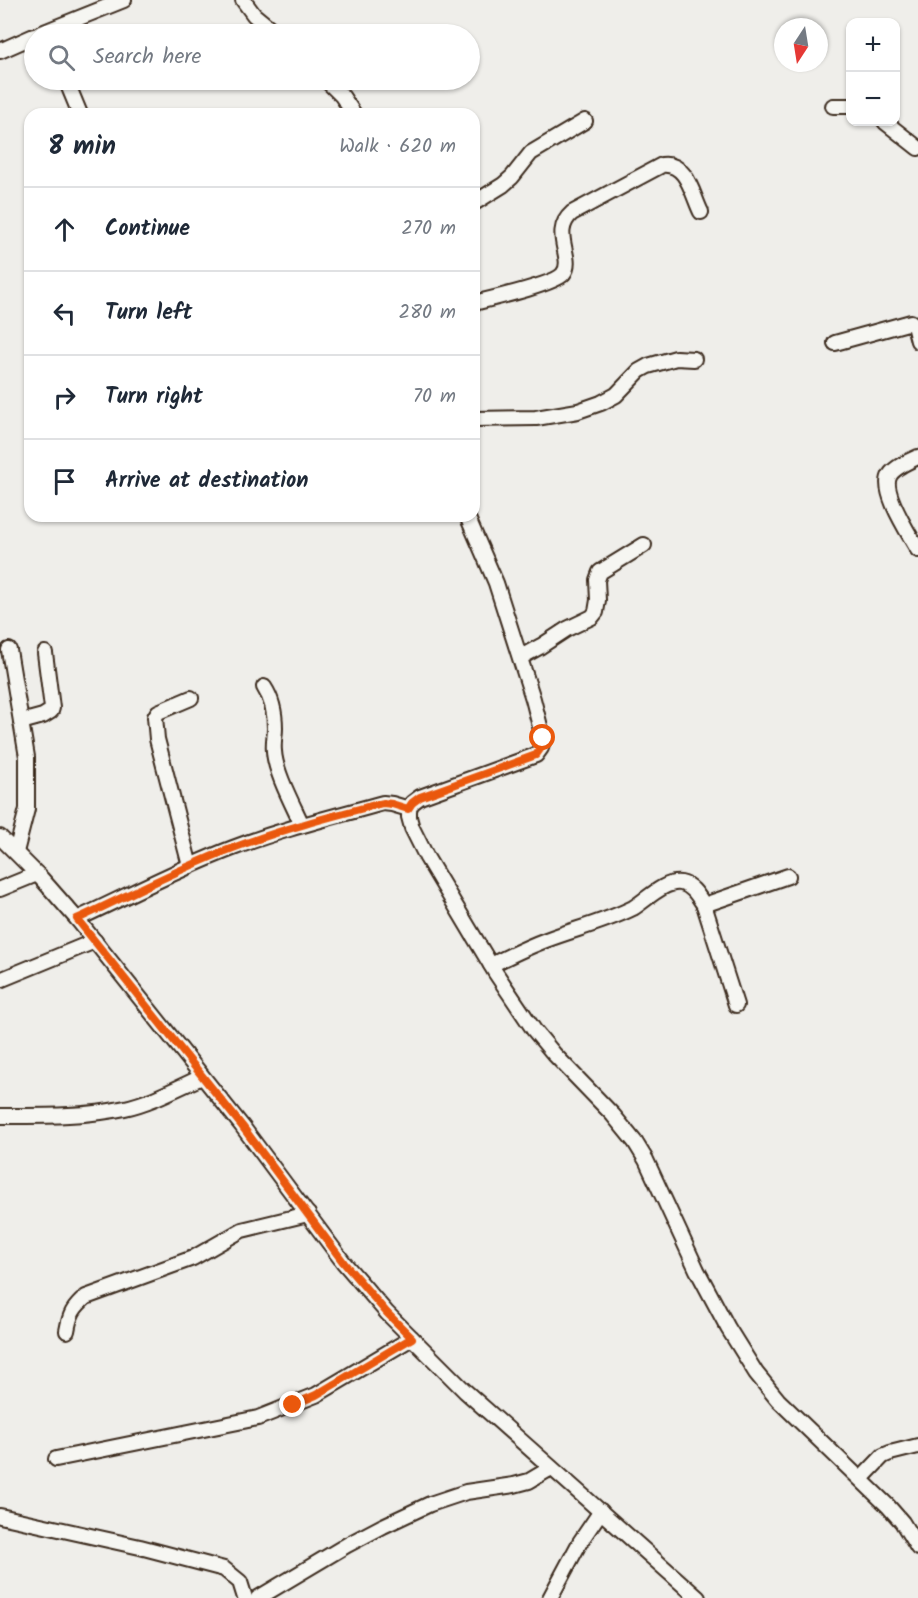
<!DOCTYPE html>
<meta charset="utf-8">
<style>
:root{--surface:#fff;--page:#f6f6f7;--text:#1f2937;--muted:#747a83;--line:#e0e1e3}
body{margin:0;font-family:Kalam,sans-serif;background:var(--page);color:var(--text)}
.controls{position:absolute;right:18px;top:18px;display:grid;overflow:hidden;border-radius:12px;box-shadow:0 2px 4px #0004}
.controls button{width:54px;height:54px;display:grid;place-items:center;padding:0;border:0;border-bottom:2px solid var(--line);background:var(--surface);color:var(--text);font:30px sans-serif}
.compass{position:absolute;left:774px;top:18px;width:54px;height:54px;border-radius:50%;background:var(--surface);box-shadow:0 2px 4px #0004;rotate:192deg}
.stop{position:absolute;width:18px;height:18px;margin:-14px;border:4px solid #ea580c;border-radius:50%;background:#fff}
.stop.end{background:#ea580c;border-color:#fff;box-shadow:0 2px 6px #0008}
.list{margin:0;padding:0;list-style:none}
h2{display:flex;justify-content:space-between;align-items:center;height:78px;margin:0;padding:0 24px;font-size:26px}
h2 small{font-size:20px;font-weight:400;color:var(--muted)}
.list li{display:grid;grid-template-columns:39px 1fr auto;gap:18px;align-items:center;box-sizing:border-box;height:84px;padding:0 24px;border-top:2px solid var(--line)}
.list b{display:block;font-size:22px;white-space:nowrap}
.list em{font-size:20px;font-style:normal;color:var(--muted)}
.icon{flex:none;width:33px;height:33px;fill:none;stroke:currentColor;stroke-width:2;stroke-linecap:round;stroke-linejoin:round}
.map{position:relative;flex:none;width:918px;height:1598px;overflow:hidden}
.search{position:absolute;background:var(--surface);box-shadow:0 2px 4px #0004;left:24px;top:24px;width:456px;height:66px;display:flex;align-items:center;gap:15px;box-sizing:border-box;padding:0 21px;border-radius:33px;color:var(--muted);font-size:22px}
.panel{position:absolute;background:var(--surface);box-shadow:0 2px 4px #0004;left:24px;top:108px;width:456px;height:414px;border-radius:18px}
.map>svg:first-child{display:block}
</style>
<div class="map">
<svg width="918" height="1598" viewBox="0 0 918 1598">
<rect width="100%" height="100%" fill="#efeeea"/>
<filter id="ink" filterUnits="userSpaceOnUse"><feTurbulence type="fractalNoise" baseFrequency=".0167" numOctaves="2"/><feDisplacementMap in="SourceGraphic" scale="12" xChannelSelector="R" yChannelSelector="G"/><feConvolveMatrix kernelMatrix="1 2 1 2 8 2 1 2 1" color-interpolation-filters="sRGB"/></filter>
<g filter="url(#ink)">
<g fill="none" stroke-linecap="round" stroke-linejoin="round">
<defs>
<g id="street">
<path d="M 243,0 L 254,15 L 277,34"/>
<path d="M 39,34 L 124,0"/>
<path d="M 0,51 L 34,36"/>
<path d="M 66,80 L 80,114"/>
<path d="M 326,80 L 342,96 L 354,114"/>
<path d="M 833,106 L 850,106"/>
<path d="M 885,122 L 918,148"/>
<path d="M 474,203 L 503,185 L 512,177 L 531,153 L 585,121"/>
<path d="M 474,303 C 490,299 555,284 563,274 C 576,259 549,233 572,213 L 662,165 C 687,162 692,194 701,212"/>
<path d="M 835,343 L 911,322 L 914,325 L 918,341"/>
<path d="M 474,419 L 536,418 L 578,411 L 601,403 L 616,395 L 639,371 L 648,366 L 676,358 L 694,359"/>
<path d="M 918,457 C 909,461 895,467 890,475 C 880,491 910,535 918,550"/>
<path d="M 467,516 L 496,583 L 533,699 L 543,738 L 541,748 L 536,755 L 420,797 L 412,803 L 409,809 L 409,817 L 412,828 L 427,858 L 495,972 L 534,1030 L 554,1054 L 613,1115 L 635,1142 L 646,1160 L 697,1270 L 728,1328 L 756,1373 L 778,1400 L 888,1506 L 902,1522 L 918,1548"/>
<path d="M 9,650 L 27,757 L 27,809 L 16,852"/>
<path d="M 521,657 L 541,646 L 567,629 L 592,617 L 596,612 L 598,600 L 597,580 L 600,572 L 644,545"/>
<path d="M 264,687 C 272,699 275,714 275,728 C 275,735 273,743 274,751 C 275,772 293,805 302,825"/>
<path d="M 21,722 L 43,716 L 51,711 L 52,708 L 45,653"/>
<path d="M 0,837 L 41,878 L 77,919 L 242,1126 L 344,1263 L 387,1313 L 465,1391 L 698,1598"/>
<path d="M 190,866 L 157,739 L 155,717 L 158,712 L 191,698"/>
<path d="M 0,889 L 37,874"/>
<path d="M 704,905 L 788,876"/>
<path d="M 77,919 C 129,895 180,868 233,848 C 282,829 333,817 383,803 L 392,804 L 409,809"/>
<path d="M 491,965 C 509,956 527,947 546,940 C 575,929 605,922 633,908 C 646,900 665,880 681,883 C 692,885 698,896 704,905 L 736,1005"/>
<path d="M 0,980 L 95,941"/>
<path d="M 0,1116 C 42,1116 84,1117 125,1108 C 152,1102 177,1088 202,1077"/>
<path d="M 67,1331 C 70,1314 73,1308 86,1297 L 193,1258 L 242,1230 L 308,1214"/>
<path d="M 56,1459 L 258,1418 L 316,1395 L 412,1338"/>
<path d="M 861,1479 L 883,1456 L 890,1453 L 918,1446"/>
<path d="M 0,1516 L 140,1547 L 224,1569 L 240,1582 L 245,1598"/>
<path d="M 258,1598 L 347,1545 L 383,1526 L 430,1504 L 466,1492 L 514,1485 L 529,1481 L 551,1468"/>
<path d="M 550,1598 L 580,1542 L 601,1511"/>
</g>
</defs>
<use href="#street" stroke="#3b2a1e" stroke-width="18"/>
<use href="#street" stroke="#f6f6f2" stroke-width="14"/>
</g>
</g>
<g fill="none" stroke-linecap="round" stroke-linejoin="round" filter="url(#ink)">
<path stroke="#ea580c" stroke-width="8" d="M 293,1405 L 316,1395 L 412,1338 L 387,1313 L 344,1263 L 242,1126 L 77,919 C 129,895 180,868 233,848 C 282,829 333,816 383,803 L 392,804 L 408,809 L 412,803 L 420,797 L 536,755 L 541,748 L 543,738"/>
</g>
</svg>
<div class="controls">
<button>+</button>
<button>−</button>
</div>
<svg class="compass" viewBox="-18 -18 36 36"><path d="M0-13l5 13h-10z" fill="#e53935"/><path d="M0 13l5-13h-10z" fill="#747a83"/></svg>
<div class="stop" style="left:543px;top:738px"></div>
<div class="stop end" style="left:293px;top:1405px"></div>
<div class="search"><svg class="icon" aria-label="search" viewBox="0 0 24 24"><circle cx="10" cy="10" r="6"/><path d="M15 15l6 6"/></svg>Search here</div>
<section class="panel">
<h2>8 min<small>Walk · 620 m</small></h2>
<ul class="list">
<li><svg class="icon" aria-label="ahead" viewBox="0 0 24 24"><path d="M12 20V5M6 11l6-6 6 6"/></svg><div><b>Continue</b></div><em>270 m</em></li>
<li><svg class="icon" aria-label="left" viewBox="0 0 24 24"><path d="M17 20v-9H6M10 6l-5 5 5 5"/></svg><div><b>Turn left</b></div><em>280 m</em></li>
<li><svg class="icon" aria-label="right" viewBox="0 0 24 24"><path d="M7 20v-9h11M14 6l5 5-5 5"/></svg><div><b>Turn right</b></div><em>70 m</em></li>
<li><svg class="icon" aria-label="arrive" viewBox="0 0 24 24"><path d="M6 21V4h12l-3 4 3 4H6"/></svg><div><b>Arrive at destination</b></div></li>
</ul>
</section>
</div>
